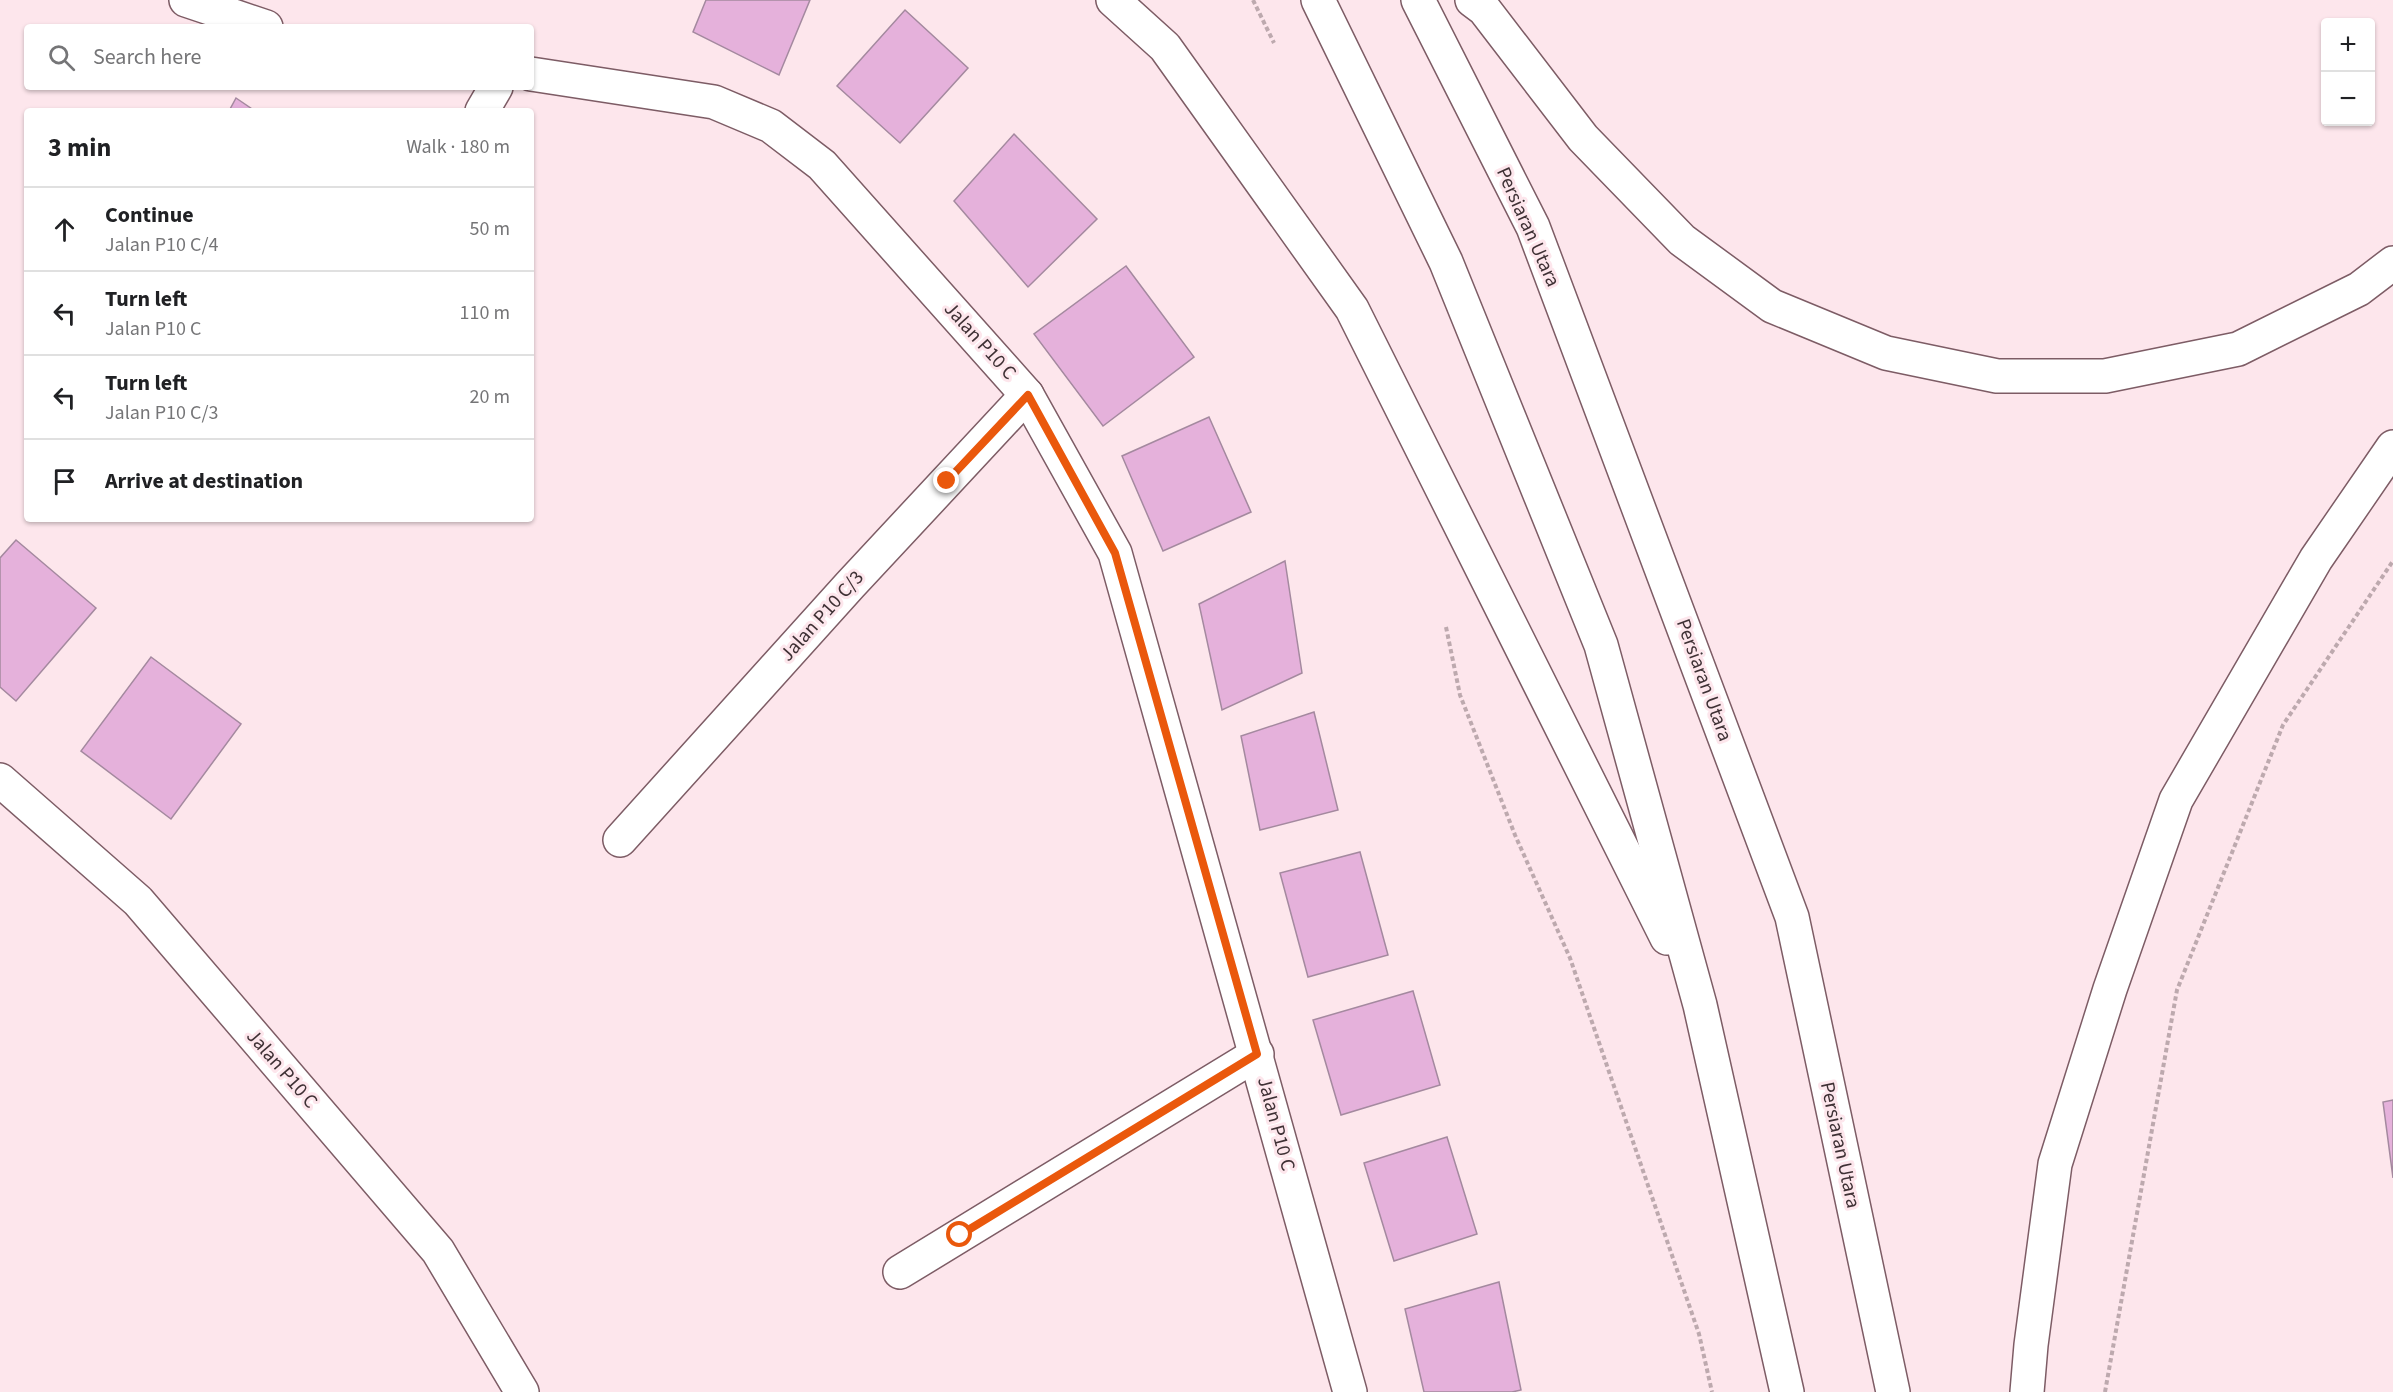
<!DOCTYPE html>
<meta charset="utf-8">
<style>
:root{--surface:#fff;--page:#f6f6f6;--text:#202124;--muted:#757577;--line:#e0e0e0}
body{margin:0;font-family:"Source Sans 3",sans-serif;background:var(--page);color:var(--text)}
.controls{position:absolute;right:18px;top:18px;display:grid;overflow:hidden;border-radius:6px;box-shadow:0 2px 4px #0004}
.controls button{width:54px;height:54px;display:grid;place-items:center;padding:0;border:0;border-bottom:2px solid var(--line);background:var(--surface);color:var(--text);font:30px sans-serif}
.stop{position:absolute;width:18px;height:18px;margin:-14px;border:4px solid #ea580c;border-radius:50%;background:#fff}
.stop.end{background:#ea580c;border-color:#fff;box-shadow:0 2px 6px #0008}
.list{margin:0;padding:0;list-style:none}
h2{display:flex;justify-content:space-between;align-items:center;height:78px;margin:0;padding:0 24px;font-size:26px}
h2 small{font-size:20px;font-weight:400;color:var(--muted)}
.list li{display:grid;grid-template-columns:39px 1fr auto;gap:18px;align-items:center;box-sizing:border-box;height:84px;padding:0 24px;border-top:2px solid var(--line)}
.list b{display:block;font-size:22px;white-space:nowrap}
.list p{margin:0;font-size:20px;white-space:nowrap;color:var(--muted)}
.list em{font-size:20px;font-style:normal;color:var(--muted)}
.icon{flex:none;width:33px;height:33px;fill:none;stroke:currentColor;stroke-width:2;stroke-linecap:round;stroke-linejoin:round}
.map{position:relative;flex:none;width:2393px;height:1392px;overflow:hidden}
.search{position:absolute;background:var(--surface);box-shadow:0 2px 4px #0004;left:24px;top:24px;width:510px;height:66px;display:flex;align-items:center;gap:15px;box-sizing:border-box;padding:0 21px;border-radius:6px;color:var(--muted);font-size:22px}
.panel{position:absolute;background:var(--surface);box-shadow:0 2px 4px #0004;left:24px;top:108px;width:510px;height:414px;border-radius:6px}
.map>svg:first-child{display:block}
</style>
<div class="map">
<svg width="2393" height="1392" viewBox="0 0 2393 1392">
<rect width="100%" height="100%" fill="#fde6ec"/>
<g fill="#e5b1db" stroke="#a4899f" stroke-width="1.5">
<path d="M 706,0 L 810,0 L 779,75 L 693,32 Z"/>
<path d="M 905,10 L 968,68 L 900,143 L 837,86 Z"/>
<path d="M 236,98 L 255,111 L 229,111 Z"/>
<path d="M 1014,134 L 1097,219 L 1028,287 L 954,201 Z"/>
<path d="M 1126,266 L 1194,357 L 1103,426 L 1034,334 Z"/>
<path d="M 1209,417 L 1251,512 L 1163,551 L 1122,456 Z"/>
<path d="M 16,540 L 96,608 L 16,701 L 0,687 L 0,558 Z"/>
<path d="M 1285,561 L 1302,673 L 1222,710 L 1199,604 Z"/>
<path d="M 151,657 L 241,724 L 171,819 L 81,751 Z"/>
<path d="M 1314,712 L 1338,810 L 1260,830 L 1241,736 Z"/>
<path d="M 1360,852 L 1388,955 L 1308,977 L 1280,873 Z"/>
<path d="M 1413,991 L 1440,1085 L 1341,1115 L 1313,1020 Z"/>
<path d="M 2393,1100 L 2393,1178 L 2383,1102 Z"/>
<path d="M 1447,1137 L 1477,1234 L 1394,1261 L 1364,1163 Z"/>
<path d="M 1499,1282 L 1521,1390 L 1512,1392 L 1424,1392 L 1405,1309 Z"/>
</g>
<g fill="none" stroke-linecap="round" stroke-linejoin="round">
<defs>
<g id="minor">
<path d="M 186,0 L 266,27"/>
<path d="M 531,74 L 714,102 L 771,126 L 822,165 L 1027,395 L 1115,553 L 1350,1392"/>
<path d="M 482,111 L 496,87"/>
<path d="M 0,780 L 138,901 L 438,1251 L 522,1392"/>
<path d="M 620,840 L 850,585 L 1027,395"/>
<path d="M 900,1272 L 1257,1054"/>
</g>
<g id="primary">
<path d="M 1113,0 L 1165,47 L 1352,309 L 1667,938"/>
<path d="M 1318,0 L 1446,262 L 1601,645 L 1700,1005 L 1787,1392"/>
<path d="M 1418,0 L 1533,227 L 1792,917 L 1893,1392"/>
<path d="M 1472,0 L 1484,9 L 1583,138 L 1682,240 L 1772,306 L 1886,353 L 1997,376 L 2105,376 L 2238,349 L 2359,289 L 2393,263"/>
<path d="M 2027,1392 L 2031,1345 L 2055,1164 L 2110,989 L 2176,800 L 2316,559 L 2393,447"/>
</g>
</defs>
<use href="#minor" stroke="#7d5c65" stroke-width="36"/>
<use href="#primary" stroke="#7d5c65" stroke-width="36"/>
<g stroke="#bda9ae" stroke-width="4" stroke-dasharray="4.5 3" stroke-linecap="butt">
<path d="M 1253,0 L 1274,43"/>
<path d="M 1446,627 L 1460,695 L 1515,835 L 1570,958 L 1699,1334 L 1712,1392"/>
<path d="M 2105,1392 L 2177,990 L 2283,725 L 2393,561"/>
</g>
<use href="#minor" stroke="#fff" stroke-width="33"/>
<use href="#primary" stroke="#fff" stroke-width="33"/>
</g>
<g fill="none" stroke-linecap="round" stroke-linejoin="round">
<path stroke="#ea580c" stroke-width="8" d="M 947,481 L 1028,395 L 1115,553 L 1257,1054 L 960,1235"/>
</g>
<g text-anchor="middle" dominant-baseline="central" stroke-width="6" stroke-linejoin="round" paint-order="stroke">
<g font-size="20" fill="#3f3135" stroke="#fde6ec">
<text transform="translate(1528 227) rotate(66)">Persiaran Utara</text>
<text transform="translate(980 341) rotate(48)">Jalan P10 C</text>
<text transform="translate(822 616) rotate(-48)">Jalan P10 C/3</text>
<text transform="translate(1704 680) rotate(70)">Persiaran Utara</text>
<text transform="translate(282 1069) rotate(49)">Jalan P10 C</text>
<text transform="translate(1276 1124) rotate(75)">Jalan P10 C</text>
<text transform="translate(1840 1145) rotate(78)">Persiaran Utara</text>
</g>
</g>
</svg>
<div class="controls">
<button>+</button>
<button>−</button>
</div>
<div class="stop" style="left:960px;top:1235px"></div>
<div class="stop end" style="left:947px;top:481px"></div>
<div class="search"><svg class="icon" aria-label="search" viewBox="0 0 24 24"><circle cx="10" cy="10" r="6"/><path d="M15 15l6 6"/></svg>Search here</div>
<section class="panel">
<h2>3 min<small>Walk · 180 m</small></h2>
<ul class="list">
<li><svg class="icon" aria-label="ahead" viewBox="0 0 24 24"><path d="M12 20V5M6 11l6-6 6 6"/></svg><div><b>Continue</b><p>Jalan P10 C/4</p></div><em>50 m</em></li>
<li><svg class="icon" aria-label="left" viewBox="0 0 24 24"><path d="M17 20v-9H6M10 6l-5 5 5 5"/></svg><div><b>Turn left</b><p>Jalan P10 C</p></div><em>110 m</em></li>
<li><svg class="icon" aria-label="left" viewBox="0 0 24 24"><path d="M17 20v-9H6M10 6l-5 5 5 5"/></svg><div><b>Turn left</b><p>Jalan P10 C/3</p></div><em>20 m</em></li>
<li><svg class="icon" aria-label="arrive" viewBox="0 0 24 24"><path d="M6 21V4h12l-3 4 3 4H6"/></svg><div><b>Arrive at destination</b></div></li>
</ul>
</section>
</div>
